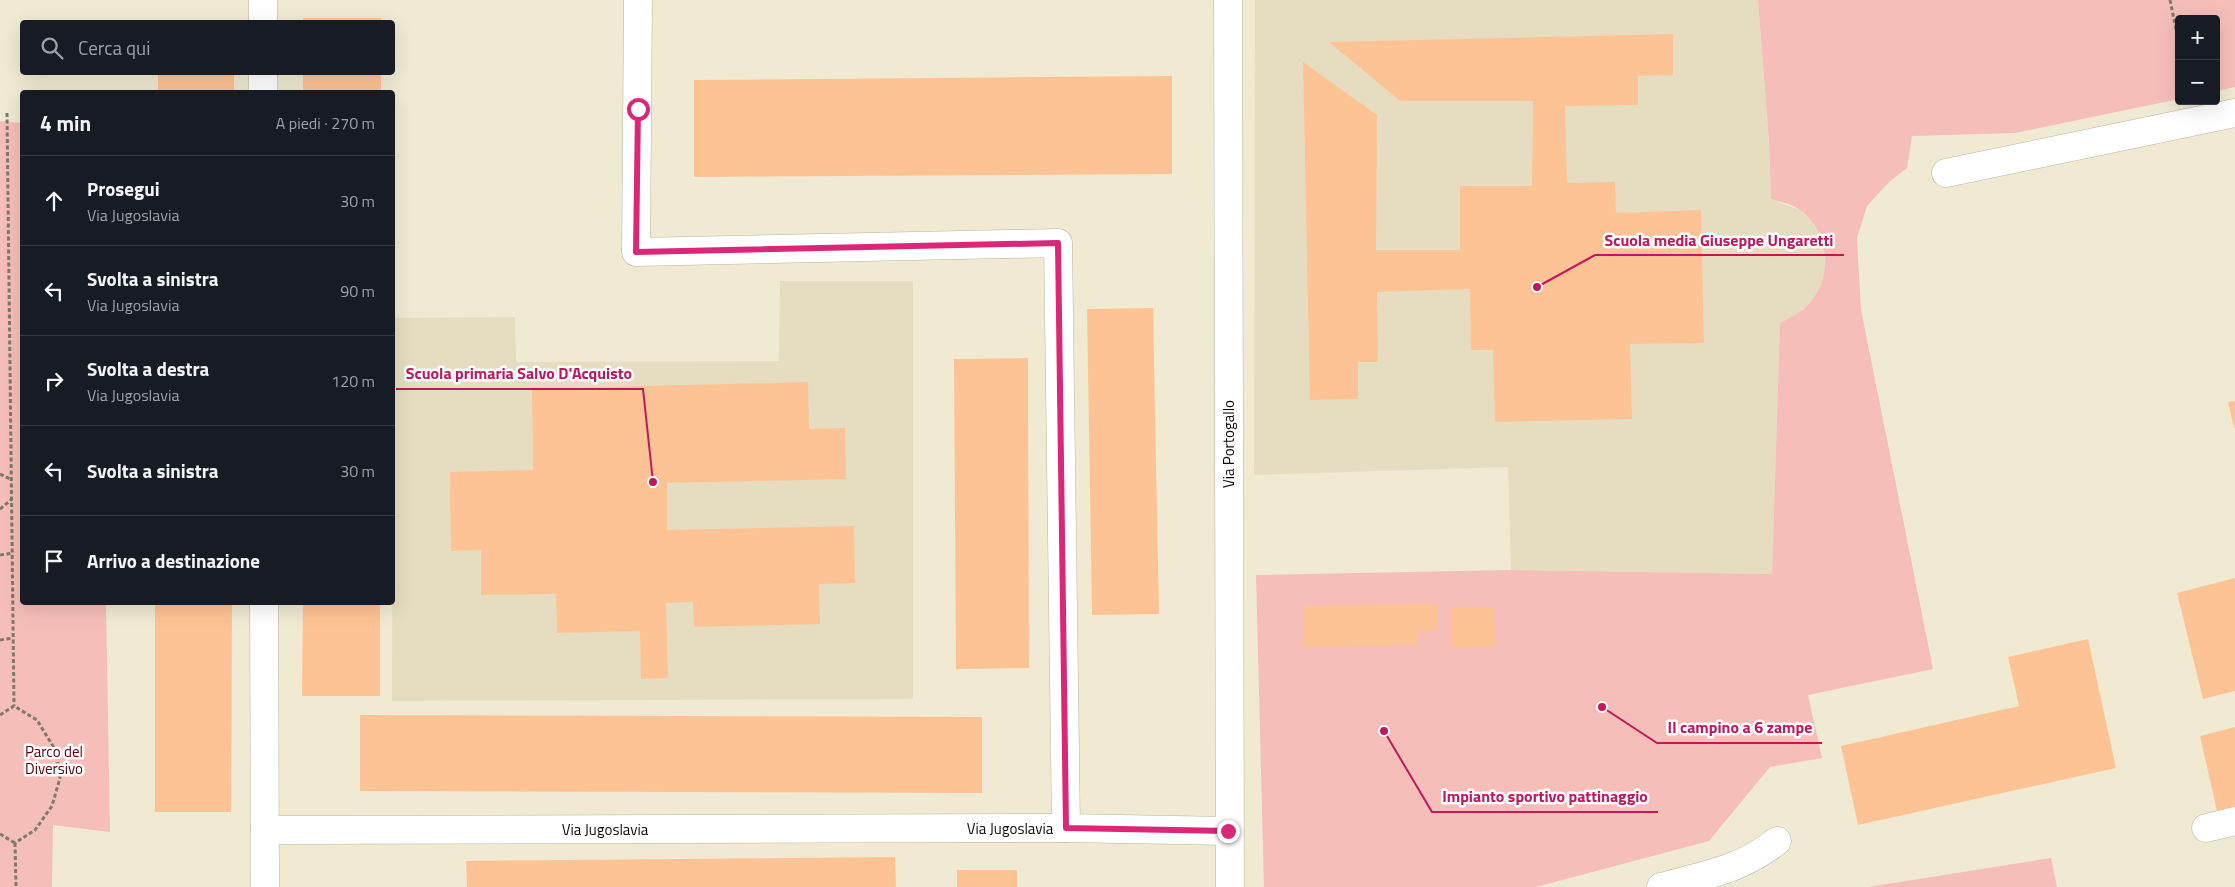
<!DOCTYPE html>
<html lang="it">
<meta charset="utf-8">
<style>
:root{--surface:#171b24;--page:#20242c;--text:#f1f3f6;--muted:#9ea1a6;--line:#363941}
body{margin:0;font-family:"Titillium Web",sans-serif;background:var(--page);color:var(--text)}
.controls{position:absolute;right:15px;top:15px;display:grid;overflow:hidden;border-radius:5px;box-shadow:0 5px 20px #0002}
.controls button{width:45px;height:45px;display:grid;place-items:center;padding:0;border:0;border-bottom:1px solid var(--line);background:var(--surface);color:var(--text);font:25px sans-serif}
.stop{position:absolute;width:15px;height:15px;margin:-11px;border:4px solid #db2777;border-radius:50%;background:#fff}
.stop.end{background:#db2777;border-color:#fff;box-shadow:0 1px 5px #0008}
.list{margin:0;padding:0;list-style:none}
h2{display:flex;justify-content:space-between;align-items:center;height:65px;margin:0;padding:0 20px;font-size:21px}
h2 small{font-size:16px;font-weight:400;color:var(--muted)}
.list li{display:grid;grid-template-columns:32px 1fr auto;gap:15px;align-items:center;box-sizing:border-box;height:90px;padding:0 20px;border-top:1px solid var(--line)}
.list b{display:block;font-size:19px;white-space:nowrap}
.list p{margin:0;font-size:16px;white-space:nowrap;color:var(--muted)}
.list em{font-size:16px;font-style:normal;color:var(--muted)}
.icon{flex:none;width:28px;height:28px;fill:none;stroke:currentColor;stroke-width:2;stroke-linecap:round;stroke-linejoin:round}
.map{position:relative;flex:none;width:2235px;height:887px;overflow:hidden}
.search{position:absolute;background:var(--surface);box-shadow:0 5px 20px #0002;left:20px;top:20px;width:375px;height:55px;display:flex;align-items:center;gap:12px;box-sizing:border-box;padding:0 18px;border-radius:5px;color:var(--muted);font-size:19px}
.panel{position:absolute;background:var(--surface);box-shadow:0 5px 20px #0002;left:20px;top:90px;width:375px;height:515px;border-radius:5px}
.map>svg:first-child{display:block}
</style>
<div class="map">
<svg width="2235" height="887" viewBox="0 0 2235 887">
<rect width="100%" height="100%" fill="#f0ead3"/>
<g fill="#e6ddc0">
<path d="M 1255,0 L 1758,0 L 1769,141 L 1771,199 L 1800,210 L 1811,221 L 1819,233 L 1825,248 L 1826,263 L 1823,279 L 1817,294 L 1807,306 L 1794,316 L 1780,323 L 1772,574 L 1511,570 L 1508,467 L 1254,475 Z"/>
<path d="M 780,281 L 913,281 L 913,699 L 392,701 L 393,318 L 515,317 L 516,362 L 779,361 Z"/>
</g>
<g fill="#f6beb8">
<path d="M 1758,0 L 2235,0 L 2235,87 L 2216,91 L 2216,19 L 2179,19 L 2179,99 L 2015,133 L 1912,136 L 1907,168 L 1889,182 L 1867,206 L 1857,238 L 1861,310 L 1933,669 L 1808,695 L 1822,758 L 1770,767 L 1709,841 L 1536,887 L 1264,887 L 1256,575 L 1511,570 L 1772,574 L 1780,323 C 1789,318 1799,314 1806,307 C 1834,280 1831,233 1800,210 C 1792,204 1781,202 1771,199 L 1769,141 Z"/>
<path d="M 0,121 L 22,123 L 22,602 L 106,603 L 110,832 L 53,825 L 52,887 L 0,887 Z"/>
<path d="M 2051,858 L 2057,887 L 1868,887 Z"/>
</g>
<g fill="#fec394">
<rect x="303" y="18" width="78" height="4"/>
<path d="M 1673,34 L 1673,75 L 1638,76 L 1638,105 L 1565,106 L 1567,183 L 1615,182 L 1616,213 L 1701,210 L 1704,343 L 1630,344 L 1632,419 L 1495,422 L 1493,350 L 1471,350 L 1470,289 L 1377,292 L 1378,362 L 1358,362 L 1358,399 L 1310,400 L 1303,62 L 1377,115 L 1376,250 L 1460,250 L 1460,186 L 1532,186 L 1533,101 L 1400,101 L 1329,42 Z"/>
<rect x="303" y="72" width="78" height="20"/>
<rect x="158" y="73" width="76" height="19"/>
<path d="M 1172,76 L 1172,174 L 694,177 L 694,80 Z"/>
<path d="M 1153,308 L 1159,614 L 1092,615 L 1087,309 Z"/>
<path d="M 1028,358 L 1029,668 L 956,669 L 954,359 Z"/>
<path d="M 808,382 L 809,429 L 845,428 L 846,479 L 667,483 L 667,530 L 854,526 L 855,583 L 819,584 L 820,624 L 694,627 L 693,602 L 666,603 L 668,678 L 641,679 L 640,631 L 557,633 L 556,594 L 481,595 L 481,550 L 451,551 L 450,472 L 533,470 L 532,389 Z"/>
<path d="M 2235,401 L 2235,428 L 2234,428 L 2228,402 Z"/>
<path d="M 2235,578 L 2235,691 L 2203,699 L 2177,593 Z"/>
<path d="M 155,602 L 232,602 L 231,812 L 155,812 Z"/>
<path d="M 303,602 L 380,602 L 380,696 L 302,696 Z"/>
<path d="M 1437,604 L 1437,630 L 1418,631 L 1418,645 L 1304,647 L 1304,606 Z"/>
<path d="M 1494,607 L 1495,647 L 1452,648 L 1452,608 Z"/>
<path d="M 2088,639 L 2116,768 L 1858,825 L 1841,746 L 2019,706 L 2008,657 Z"/>
<path d="M 360,715 L 982,717 L 982,793 L 360,791 Z"/>
<path d="M 2235,727 L 2235,806 L 2217,811 L 2200,736 Z"/>
<path d="M 895,857 L 896,887 L 467,887 L 466,861 Z"/>
<rect x="957" y="870" width="60" height="17"/>
</g>
<g fill="none" stroke-linecap="round" stroke-linejoin="round">
<defs>
<g id="minor">
<path d="M 263,0 L 263,22"/>
<path d="M 638,0 L 636,252 L 1058,243 L 1066,828"/>
<path d="M 1228,0 L 1230,887"/>
<path d="M 263,72 L 263,92"/>
<path d="M 1946,173 L 2235,113"/>
<path d="M 264,602 L 265,887"/>
<path d="M 2206,828 L 2235,821"/>
<path d="M 265,830 L 1066,828 L 1228,831"/>
<path d="M 1661,887 C 1705,875 1741,870 1777,841"/>
</g>
</defs>
<use href="#minor" stroke="#b9b39e" stroke-width="29"/>
<g stroke="#7d796b" stroke-width="3" stroke-dasharray="4 2.5" stroke-linecap="butt">
<path d="M 2170,0 L 2179,44"/>
<path d="M 7,113 L 14,706"/>
<path d="M 0,474 L 12,480"/>
<path d="M 0,509 L 12,499"/>
<path d="M 0,555 L 13,553"/>
<path d="M 0,640 L 13,638"/>
<path d="M 0,715 L 14,706 L 37,720 L 56,751 L 60,778 L 52,806 L 35,830 L 15,843"/>
<path d="M 0,834 L 15,843"/>
<path d="M 15,843 L 16,887"/>
</g>
<use href="#minor" stroke="#fff" stroke-width="28"/>
</g>
<g fill="none" stroke-linecap="round" stroke-linejoin="round">
<path stroke="#db2777" stroke-width="6" d="M 638,109 L 636,252 L 1058,243 L 1066,828 L 1228,831"/>
</g>
<g text-anchor="middle" dominant-baseline="central" stroke-width="5" stroke-linejoin="round" paint-order="stroke">
<g font-size="15" fill="#0f0d06" stroke="#fff">
<text transform="translate(1228 444) rotate(-90)">Via Portogallo</text>
<text x="1010" y="828">Via Jugoslavia</text>
<text x="605" y="829">Via Jugoslavia</text>
</g>
<g font-size="15" fill="#590409" stroke="#fff">
<text x="54" y="751">Parco del<tspan x="54" dy="17">Diversivo</tspan></text>
</g>
</g>
<path fill="none" stroke="#c2185b" stroke-width="2" d="M1537 287L1595 255H1844M653 482L643 389H396M1602 707L1657 743H1822M1384 731L1432 812H1658"/>
<g fill="#c2185b" stroke="#fff" stroke-width="2">
<circle cx="1537" cy="287" r="5"/>
<circle cx="653" cy="482" r="5"/>
<circle cx="1602" cy="707" r="5"/>
<circle cx="1384" cy="731" r="5"/>
</g>
<g font-size="16" text-anchor="middle" font-weight="bold" fill="#c2185b" stroke="#fff" stroke-width="5" stroke-linejoin="round" paint-order="stroke">
<text x="1719" y="246">Scuola media Giuseppe Ungaretti</text>
<text x="519" y="379">Scuola primaria Salvo D'Acquisto</text>
<text x="1740" y="733">Il campino a 6 zampe</text>
<text x="1545" y="802">Impianto sportivo pattinaggio</text>
</g>
</svg>
<div class="controls">
<button>+</button>
<button>−</button>
</div>
<div class="stop" style="left:638px;top:109px"></div>
<div class="stop end" style="left:1228px;top:831px"></div>
<div class="search"><svg class="icon" aria-label="search" viewBox="0 0 24 24"><circle cx="10" cy="10" r="6"/><path d="M15 15l6 6"/></svg>Cerca qui</div>
<section class="panel">
<h2>4 min<small>A piedi · 270 m</small></h2>
<ul class="list">
<li><svg class="icon" aria-label="ahead" viewBox="0 0 24 24"><path d="M12 20V5M6 11l6-6 6 6"/></svg><div><b>Prosegui</b><p>Via Jugoslavia</p></div><em>30 m</em></li>
<li><svg class="icon" aria-label="left" viewBox="0 0 24 24"><path d="M17 20v-9H6M10 6l-5 5 5 5"/></svg><div><b>Svolta a sinistra</b><p>Via Jugoslavia</p></div><em>90 m</em></li>
<li><svg class="icon" aria-label="right" viewBox="0 0 24 24"><path d="M7 20v-9h11M14 6l5 5-5 5"/></svg><div><b>Svolta a destra</b><p>Via Jugoslavia</p></div><em>120 m</em></li>
<li><svg class="icon" aria-label="left" viewBox="0 0 24 24"><path d="M17 20v-9H6M10 6l-5 5 5 5"/></svg><div><b>Svolta a sinistra</b></div><em>30 m</em></li>
<li><svg class="icon" aria-label="arrive" viewBox="0 0 24 24"><path d="M6 21V4h12l-3 4 3 4H6"/></svg><div><b>Arrivo a destinazione</b></div></li>
</ul>
</section>
</div>
